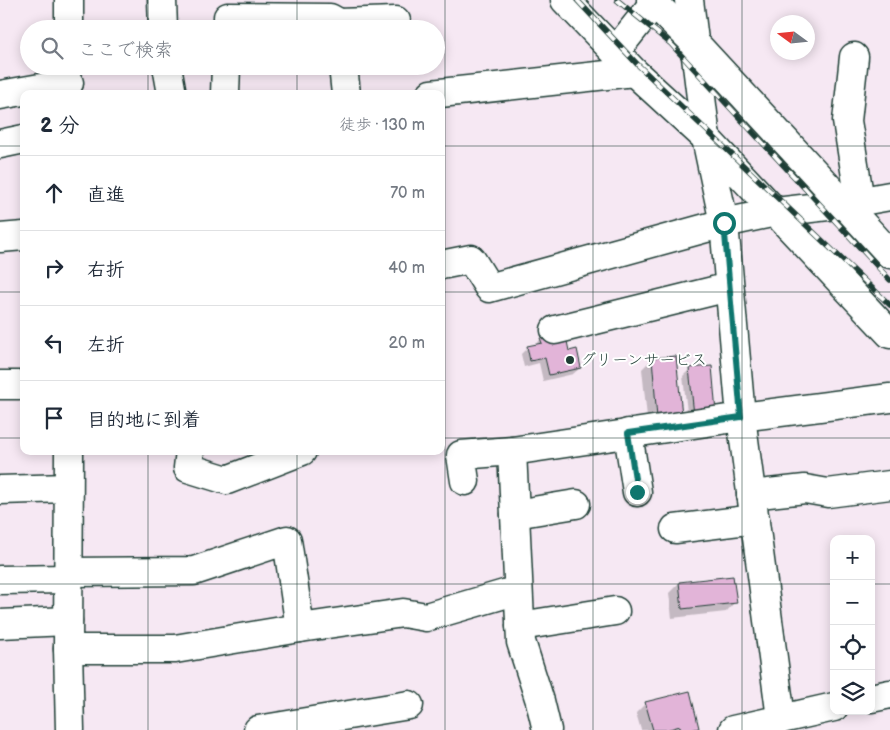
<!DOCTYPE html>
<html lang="ja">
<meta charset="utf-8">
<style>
:root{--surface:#fff;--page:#f2f2f3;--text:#1f2937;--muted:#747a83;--line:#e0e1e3}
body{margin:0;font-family:"Balsamiq Sans","Klee One",sans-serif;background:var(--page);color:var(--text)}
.controls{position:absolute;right:15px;bottom:15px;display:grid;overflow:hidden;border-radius:10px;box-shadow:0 2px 12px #0003}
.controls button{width:45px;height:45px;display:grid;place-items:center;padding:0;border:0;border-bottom:1px solid var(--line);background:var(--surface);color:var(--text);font:25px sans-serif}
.compass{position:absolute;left:770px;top:15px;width:45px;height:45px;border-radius:50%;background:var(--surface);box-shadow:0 2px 12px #0003;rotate:285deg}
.stop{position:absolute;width:15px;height:15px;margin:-11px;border:4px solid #0f766e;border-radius:50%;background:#fff}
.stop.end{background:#0f766e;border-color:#fff;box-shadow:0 1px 5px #0008}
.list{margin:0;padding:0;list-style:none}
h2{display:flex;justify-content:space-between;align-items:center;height:65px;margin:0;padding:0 20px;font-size:21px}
h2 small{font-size:16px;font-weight:400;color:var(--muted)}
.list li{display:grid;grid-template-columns:32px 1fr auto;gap:15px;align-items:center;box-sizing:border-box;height:75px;padding:0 20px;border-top:1px solid var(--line)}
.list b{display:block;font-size:19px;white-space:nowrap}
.list em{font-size:16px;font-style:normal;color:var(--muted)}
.icon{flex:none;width:28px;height:28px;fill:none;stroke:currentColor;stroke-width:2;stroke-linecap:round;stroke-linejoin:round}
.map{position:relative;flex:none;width:890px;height:730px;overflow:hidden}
.search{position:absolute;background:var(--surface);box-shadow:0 2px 12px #0003;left:20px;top:20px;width:425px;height:55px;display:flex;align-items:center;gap:12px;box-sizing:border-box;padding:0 18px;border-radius:28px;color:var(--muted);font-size:19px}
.panel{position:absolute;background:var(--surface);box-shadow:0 2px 12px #0003;left:20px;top:90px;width:425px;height:365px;border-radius:10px}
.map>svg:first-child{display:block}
</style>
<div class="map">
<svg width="890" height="730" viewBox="0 0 890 730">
<rect width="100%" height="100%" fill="#f6e8f3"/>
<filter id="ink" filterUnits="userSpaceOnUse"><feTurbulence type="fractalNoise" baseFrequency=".02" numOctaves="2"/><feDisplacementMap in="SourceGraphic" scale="10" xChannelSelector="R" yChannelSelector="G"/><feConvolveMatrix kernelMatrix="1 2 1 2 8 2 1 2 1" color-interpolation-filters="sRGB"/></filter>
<g filter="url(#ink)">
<g fill="#0003">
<path d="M 541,339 L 568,352 L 580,368 L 573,374 L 543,381 L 539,363 L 524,367 L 521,354 L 528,347 L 534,346 Z"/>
<path d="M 675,357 L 671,424 L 648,427 L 642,369 L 652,359 Z"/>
<path d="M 690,369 L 715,413 L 688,421 L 683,376 Z"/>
<path d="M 732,577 L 735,602 L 726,612 L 672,618 L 669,593 L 679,583 Z"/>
<path d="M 646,703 L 698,727 L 695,730 L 641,730 L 636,713 Z"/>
</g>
<g fill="#e2b4d8" stroke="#1f3d34">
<path d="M 565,332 L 569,351 L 577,349 L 581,368 L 549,375 L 545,358 L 530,361 L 527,346 L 542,343 L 540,338 Z"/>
<path d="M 676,356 L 682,415 L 657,418 L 652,358 Z"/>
<path d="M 712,366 L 716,413 L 694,415 L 689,368 Z"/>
<path d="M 733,576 L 737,603 L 682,609 L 679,582 Z"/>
<path d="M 690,691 L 699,728 L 691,730 L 681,730 L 680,726 L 666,730 L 653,730 L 645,702 Z"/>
</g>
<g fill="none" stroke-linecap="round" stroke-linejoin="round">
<defs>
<g id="minor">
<path d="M 162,0 L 163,29"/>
<path d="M 565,0 L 634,72 L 706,138 L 890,334"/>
<path d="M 651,0 L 694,42 L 890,254"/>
<path d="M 689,0 L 706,138 L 724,223 L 741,417 L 781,718"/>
<path d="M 339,23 L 396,21"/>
<path d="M 69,29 L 69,0"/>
<path d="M 228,29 L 228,17 L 330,18 L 339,23 L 339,29"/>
<path d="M 615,52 L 654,3"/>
<path d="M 854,57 L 847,121 L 860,201"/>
<path d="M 167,66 L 172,94"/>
<path d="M 343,66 L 346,94"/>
<path d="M 225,94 L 226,66"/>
<path d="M 431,94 L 634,72"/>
<path d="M 0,95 L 69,83"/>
<path d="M 0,144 L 24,139"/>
<path d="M 0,238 L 24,236"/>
<path d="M 441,265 L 471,259 L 489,288 L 724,223 L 776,212 L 845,204 L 890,196"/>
<path d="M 555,330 L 729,287"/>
<path d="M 0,385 L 24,385"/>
<path d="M 628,433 L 637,492"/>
<path d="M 69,451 L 68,649 L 70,730"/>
<path d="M 190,451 L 188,468 L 227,480 L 302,451"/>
<path d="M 465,481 L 461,455 L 512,451"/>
<path d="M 0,490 L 68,488"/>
<path d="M 751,495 L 805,489 L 828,493 L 890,485"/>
<path d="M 515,514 L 576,504"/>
<path d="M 675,529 L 755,519"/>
<path d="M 0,580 L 68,579"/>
<path d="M 0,624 L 68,621"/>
<path d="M 520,626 L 615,611"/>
<path d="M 300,628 L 403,613 L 426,617 L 518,590"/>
<path d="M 68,649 L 175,649 L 300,628 L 287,540 L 194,571 L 68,572"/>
<path d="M 258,730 L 409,705"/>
<path d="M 547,730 L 540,701 L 521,642 L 512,451 L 741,417 L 890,398"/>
</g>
<g id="major">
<path d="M 871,698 L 890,694"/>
<path d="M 733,730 L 834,707"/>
</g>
</defs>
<use href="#minor" stroke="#1f3d34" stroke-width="31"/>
<use href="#major" stroke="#1f3d34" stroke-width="31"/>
<use href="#minor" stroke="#fff" stroke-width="28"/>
<use href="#major" stroke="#fff" stroke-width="28"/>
<defs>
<g id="rail">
<path d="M 577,0 L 638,65 L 890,305"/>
<path d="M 617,0 L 670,43 L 890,280"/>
</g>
</defs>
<use href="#rail" stroke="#1f3d34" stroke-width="5.5"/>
<use href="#rail" stroke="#fff" stroke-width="4" stroke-dasharray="11" stroke-linecap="butt"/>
</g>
</g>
<g fill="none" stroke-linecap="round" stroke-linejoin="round" filter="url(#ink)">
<path stroke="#0f766e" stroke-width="6" d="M 637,492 L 628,433 L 741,417 L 724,223"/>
</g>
<path fill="none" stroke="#1f3d34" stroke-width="1" stroke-opacity="0.55" d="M 148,0 L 148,29M 297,0 L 297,29M 445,0 L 445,730M 593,0 L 593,730M 742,0 L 742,730M 148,66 L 148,94M 297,66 L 297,94M 0,146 L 24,146M 441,146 L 890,146M 0,292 L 24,292M 441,292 L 890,292M 0,438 L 24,438M 441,438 L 890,438M 148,451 L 148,730M 297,451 L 297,730M 0,584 L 834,584M 871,584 L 890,584"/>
<circle fill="#1f3d34" stroke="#fff" stroke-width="2" cx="570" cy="360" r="5"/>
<g text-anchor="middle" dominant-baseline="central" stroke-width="4" stroke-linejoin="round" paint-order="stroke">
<g font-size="16" fill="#1f3d34" stroke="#fff" text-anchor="start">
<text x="580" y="360">グリーンサービス</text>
</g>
</g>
</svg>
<div class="controls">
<button>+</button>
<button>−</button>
<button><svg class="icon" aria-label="locate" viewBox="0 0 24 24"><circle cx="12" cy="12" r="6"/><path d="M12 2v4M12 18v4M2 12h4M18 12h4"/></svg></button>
<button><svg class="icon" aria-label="layers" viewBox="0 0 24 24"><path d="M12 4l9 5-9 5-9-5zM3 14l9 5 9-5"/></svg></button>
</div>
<svg class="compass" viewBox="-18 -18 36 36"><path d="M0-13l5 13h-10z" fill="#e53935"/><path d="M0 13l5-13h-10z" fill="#747a83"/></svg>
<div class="stop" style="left:724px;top:223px"></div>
<div class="stop end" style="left:637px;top:492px"></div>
<div class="search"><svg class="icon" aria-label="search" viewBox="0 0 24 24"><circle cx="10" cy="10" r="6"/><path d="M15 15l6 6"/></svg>ここで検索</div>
<section class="panel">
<h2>2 分<small>徒歩 · 130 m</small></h2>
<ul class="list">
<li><svg class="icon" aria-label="ahead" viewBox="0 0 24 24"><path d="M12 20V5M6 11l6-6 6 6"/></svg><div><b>直進</b></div><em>70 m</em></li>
<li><svg class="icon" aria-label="right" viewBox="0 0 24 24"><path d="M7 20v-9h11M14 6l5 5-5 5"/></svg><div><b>右折</b></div><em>40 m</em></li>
<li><svg class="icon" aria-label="left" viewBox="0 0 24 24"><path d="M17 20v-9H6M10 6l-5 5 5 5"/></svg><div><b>左折</b></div><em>20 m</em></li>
<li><svg class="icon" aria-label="arrive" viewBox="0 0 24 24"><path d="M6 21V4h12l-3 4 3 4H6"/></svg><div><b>目的地に到着</b></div></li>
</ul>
</section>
</div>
